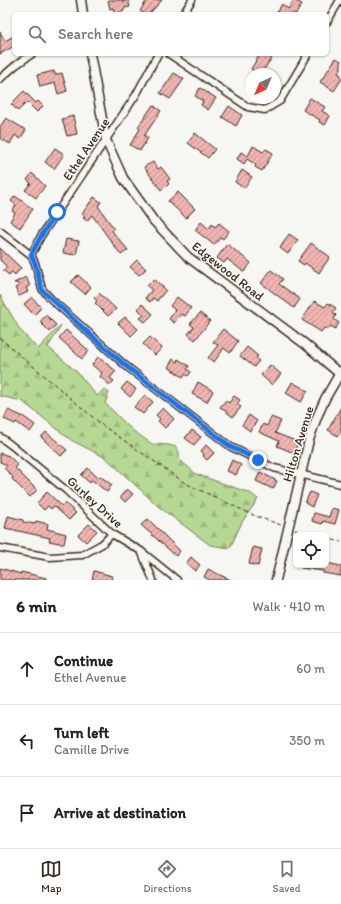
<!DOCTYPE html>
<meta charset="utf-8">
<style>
:root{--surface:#fff;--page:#f6f6f6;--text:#222;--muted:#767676;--line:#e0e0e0;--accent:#3b2a1e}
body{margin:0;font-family:Itim,sans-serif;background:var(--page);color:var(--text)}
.controls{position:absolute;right:12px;bottom:12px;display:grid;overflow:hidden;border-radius:6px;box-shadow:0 1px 3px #0004}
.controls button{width:36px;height:36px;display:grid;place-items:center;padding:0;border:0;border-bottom:1px solid var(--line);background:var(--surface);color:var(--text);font:20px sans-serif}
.compass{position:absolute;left:245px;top:68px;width:36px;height:36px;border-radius:50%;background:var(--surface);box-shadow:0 1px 3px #0004;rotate:224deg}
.stop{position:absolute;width:12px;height:12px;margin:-9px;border:3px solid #1a73e8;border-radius:50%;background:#fff}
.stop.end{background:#1a73e8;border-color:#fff;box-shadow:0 1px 4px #0008}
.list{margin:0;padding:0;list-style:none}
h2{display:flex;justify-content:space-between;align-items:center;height:52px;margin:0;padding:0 16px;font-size:17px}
h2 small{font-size:13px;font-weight:400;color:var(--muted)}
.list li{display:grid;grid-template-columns:26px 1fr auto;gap:12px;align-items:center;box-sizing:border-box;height:72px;padding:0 16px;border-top:1px solid var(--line)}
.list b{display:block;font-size:15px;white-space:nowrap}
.list p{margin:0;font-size:13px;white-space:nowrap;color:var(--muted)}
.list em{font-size:13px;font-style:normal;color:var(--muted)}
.icon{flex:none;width:22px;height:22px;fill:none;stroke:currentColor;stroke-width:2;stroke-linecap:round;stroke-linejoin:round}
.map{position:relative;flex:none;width:341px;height:580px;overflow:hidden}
.search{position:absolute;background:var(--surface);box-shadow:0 1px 3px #0004;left:12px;right:12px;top:12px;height:44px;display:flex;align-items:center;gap:10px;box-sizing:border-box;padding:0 14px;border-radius:6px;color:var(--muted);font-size:15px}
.sheet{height:268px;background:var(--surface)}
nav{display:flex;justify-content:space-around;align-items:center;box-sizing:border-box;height:56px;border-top:1px solid var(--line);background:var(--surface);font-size:11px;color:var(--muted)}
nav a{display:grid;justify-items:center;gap:2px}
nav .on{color:var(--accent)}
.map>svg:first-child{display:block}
</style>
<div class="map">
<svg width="341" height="580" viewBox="0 0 341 580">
<defs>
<pattern id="forest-firs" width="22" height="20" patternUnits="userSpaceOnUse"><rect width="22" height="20" fill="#b5d892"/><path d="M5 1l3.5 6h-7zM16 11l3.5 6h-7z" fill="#9dba7d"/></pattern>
<pattern id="building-hatch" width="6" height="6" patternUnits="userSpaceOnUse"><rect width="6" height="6" fill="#f0b4b1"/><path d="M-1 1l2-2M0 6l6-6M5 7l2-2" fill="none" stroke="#c4938f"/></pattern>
</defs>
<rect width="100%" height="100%" fill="#f6f6f2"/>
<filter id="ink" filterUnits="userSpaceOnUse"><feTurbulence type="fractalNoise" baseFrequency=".025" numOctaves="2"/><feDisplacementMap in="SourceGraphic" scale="8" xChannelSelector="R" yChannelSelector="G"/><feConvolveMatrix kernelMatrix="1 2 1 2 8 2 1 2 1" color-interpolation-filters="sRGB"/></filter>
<g filter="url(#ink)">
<path fill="url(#forest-firs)" stroke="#788158" d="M 0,295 L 20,330 L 38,349 L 61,325 L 60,328 L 48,347 L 77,372 L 97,396 L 104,389 L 109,393 L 105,403 L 132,430 L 152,444 L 169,445 L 176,447 L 179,452 L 179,459 L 196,474 L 250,493 L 258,499 L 242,522 L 230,548 L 210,545 L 159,507 L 106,458 L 71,440 L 22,401 L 0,396 Z"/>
<g fill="url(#building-hatch)" stroke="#3b2a1e">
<path d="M 108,0 L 122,0 L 123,2 L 128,0 L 130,7 L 124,8 L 124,11 L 115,14 L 113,8 L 110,9 Z"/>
<path d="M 147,0 L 162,0 L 149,14 L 145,14 L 140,11 Z"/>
<path d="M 294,0 L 302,4 L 296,14 L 276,14 L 282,4 L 288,9 Z"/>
<path d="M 0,32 L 5,41 L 12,37 L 14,41 L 14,46 L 0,54 Z"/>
<path d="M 260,54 L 269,54 L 273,56 L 261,74 L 258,74 L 251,69 Z"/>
<path d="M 336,58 L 341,61 L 341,69 L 338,73 L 341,75 L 341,80 L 334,91 L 320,82 Z"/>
<path d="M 54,71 L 55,75 L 62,73 L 67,91 L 58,94 L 55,83 L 40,87 L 37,75 Z"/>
<path d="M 174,73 L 184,79 L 170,99 L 160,93 Z"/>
<path d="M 200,88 L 216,98 L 208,110 L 201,105 L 203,101 L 195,96 Z"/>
<path d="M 24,91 L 36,103 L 38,101 L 43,106 L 37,112 L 27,102 L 18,111 L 11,104 Z"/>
<path d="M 310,98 L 325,107 L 322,111 L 330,116 L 325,125 L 319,122 L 320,120 L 303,110 Z"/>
<path d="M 153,105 L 161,111 L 144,136 L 148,138 L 140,151 L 130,145 L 140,129 L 138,127 Z"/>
<path d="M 229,106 L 242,115 L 236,126 L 222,117 Z"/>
<path d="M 73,116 L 77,134 L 67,136 L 62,119 Z"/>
<path d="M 6,118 L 26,130 L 20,139 L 15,135 L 10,144 L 0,138 L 0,127 Z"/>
<path d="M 195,133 L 215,149 L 208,158 L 188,143 Z"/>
<path d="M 253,146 L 263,152 L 266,149 L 273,153 L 262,171 L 255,167 L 256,165 L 247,159 L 244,164 L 237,159 L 241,152 L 248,156 Z"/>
<path d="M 55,148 L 64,154 L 54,169 L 45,162 Z"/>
<path d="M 153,162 L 158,169 L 161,167 L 170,179 L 167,181 L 169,184 L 161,190 L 144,167 Z"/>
<path d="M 242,170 L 252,177 L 244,188 L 235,182 Z"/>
<path d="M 32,173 L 45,186 L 36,198 L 25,190 L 31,183 L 27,180 Z"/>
<path d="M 178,192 L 195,209 L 186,218 L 168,201 Z"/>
<path d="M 15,196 L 33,209 L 20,228 L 10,221 L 15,213 L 12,211 L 16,205 L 11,201 Z"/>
<path d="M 94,197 L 101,202 L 98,206 L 114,229 L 112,231 L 128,250 L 121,255 L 92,215 L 87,221 L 83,218 L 85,216 L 82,214 Z"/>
<path d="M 201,222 L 209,229 L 212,224 L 215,227 L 219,223 L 229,231 L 223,239 L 221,237 L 214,245 L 195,230 Z"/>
<path d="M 289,234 L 298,240 L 288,254 L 280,248 Z"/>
<path d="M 66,239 L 79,241 L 76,255 L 63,253 Z"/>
<path d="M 311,243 L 330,257 L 319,273 L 305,263 L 304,265 L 298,261 Z"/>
<path d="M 227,244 L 251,263 L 244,272 L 227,259 L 224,263 L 217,258 Z"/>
<path d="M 0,248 L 21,268 L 15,275 L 12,272 L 9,275 L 3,270 L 7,267 L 0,260 Z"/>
<path d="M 137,260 L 146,269 L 139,275 L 130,267 Z"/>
<path d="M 271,270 L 283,279 L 279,284 L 300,299 L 294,308 L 261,283 Z"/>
<path d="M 78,275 L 91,287 L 85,294 L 71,282 Z"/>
<path d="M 26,277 L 30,286 L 26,288 L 28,292 L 19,296 L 15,288 L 19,286 L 17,283 L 14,283 Z"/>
<path d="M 154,279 L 166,290 L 157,301 L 153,298 L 150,302 L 145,298 L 152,290 L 147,286 Z"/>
<path d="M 99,293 L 116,309 L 108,316 L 95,303 L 97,301 L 94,298 Z"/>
<path d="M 32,297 L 41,308 L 34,315 L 24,304 Z"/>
<path d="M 177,297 L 191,308 L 185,316 L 181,314 L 174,323 L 169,319 L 175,310 L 170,306 Z"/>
<path d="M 314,301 L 325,307 L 328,303 L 336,308 L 333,312 L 336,315 L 334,319 L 339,323 L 335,329 L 331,326 L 328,330 L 324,328 L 321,332 L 302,320 Z"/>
<path d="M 142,304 L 153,314 L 145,322 L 140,318 L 144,315 L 138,309 Z"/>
<path d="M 200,313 L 210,321 L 195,340 L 188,334 L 194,327 L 190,324 Z"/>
<path d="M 46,315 L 56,325 L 50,332 L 40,322 Z"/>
<path d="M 125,317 L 138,329 L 131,336 L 118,323 Z"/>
<path d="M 223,329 L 238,341 L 230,353 L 224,348 L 214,362 L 208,358 L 218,345 L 213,342 Z"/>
<path d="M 66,330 L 89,351 L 82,359 L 59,338 Z"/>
<path d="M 150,337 L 162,348 L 155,355 L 143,344 Z"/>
<path d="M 247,347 L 258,356 L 256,358 L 259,361 L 254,367 L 240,356 Z"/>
<path d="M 98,357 L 116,371 L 110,378 L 114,381 L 110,385 L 100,377 L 102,373 L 92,365 Z"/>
<path d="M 173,359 L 177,362 L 178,359 L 189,366 L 187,369 L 191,372 L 188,376 L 185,374 L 183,377 L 168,367 Z"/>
<path d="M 270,365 L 281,374 L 272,385 L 261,375 Z"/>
<path d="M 127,382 L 136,389 L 130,397 L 121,389 Z"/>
<path d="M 198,382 L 213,391 L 207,402 L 192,394 Z"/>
<path d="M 292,382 L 308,391 L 301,402 L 286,393 Z"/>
<path d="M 145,395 L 153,402 L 143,414 L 134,407 Z"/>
<path d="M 234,396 L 240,400 L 237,404 L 241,407 L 233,417 L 220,407 L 226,400 L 229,403 Z"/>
<path d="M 341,407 L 341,431 L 338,436 L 328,430 Z"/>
<path d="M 163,408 L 174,419 L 165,428 L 158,421 L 160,419 L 156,415 Z"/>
<path d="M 8,410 L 24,417 L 35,425 L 30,432 L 16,422 L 15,424 L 4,419 Z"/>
<path d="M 249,415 L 257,421 L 250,431 L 242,425 Z"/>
<path d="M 271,417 L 281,421 L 275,433 L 298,442 L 294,453 L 277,446 L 279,441 L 259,432 L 263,424 L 267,426 Z"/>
<path d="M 192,430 L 201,437 L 194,445 L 185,438 Z"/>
<path d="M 46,432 L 67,450 L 61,456 L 41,437 Z"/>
<path d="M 206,445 L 214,453 L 207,460 L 203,456 L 204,454 L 201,451 Z"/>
<path d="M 0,453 L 9,456 L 18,465 L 15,468 L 37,490 L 30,497 L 12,479 L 13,477 L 4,468 L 7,465 L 0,462 Z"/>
<path d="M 232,460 L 241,465 L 236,475 L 227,471 Z"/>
<path d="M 88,468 L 98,478 L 100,476 L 112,485 L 107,492 L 92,480 L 90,483 L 81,475 Z"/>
<path d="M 260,472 L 277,481 L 273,489 L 256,481 Z"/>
<path d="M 127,489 L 133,494 L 125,502 L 120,497 Z"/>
<path d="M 47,492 L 62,506 L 65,503 L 76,513 L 69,520 L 54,506 L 51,509 L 48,506 L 44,510 L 37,503 Z"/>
<path d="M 310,492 L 317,495 L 312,507 L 305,503 Z"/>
<path d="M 332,508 L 339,510 L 335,524 L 323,521 L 322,524 L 312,521 L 314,513 L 329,517 Z"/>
<path d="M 8,516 L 23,520 L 23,522 L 35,524 L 36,521 L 48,524 L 47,529 L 66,534 L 64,544 L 49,541 L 50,538 L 5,528 Z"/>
<path d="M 148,519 L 180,551 L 176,556 L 141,525 Z"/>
<path d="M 89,524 L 97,531 L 86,542 L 78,535 Z"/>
<path d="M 253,547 L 262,549 L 258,566 L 249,564 Z"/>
<path d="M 191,557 L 200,565 L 195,571 L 186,563 Z"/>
<path d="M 326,563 L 341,566 L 341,576 L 323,573 L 323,571 L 301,568 L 301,565 L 326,565 Z"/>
<path d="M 0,568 L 21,574 L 21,572 L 34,575 L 46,578 L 46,580 L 3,580 L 0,579 Z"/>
<path d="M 208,569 L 220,575 L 231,580 L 210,580 L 204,577 Z"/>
<path d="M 94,571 L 112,576 L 111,580 L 92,580 Z"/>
</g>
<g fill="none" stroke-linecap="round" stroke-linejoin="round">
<defs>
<g id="minor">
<path d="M 183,14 L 192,0"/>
<path d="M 327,22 L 340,0"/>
<path d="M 169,54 L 248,107 L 265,110 L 280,101 L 308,54"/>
<path d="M 0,79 L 16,65 L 32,54"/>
<path d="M 0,231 L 31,255 L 35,263 L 42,289 L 52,300 L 126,366 L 231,447 L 274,468 L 341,484"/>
<path d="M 31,255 L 41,236 L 136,95 L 158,54"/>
<path d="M 0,437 L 11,445 L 67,491 L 112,534 L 141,551 L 177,580"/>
<path d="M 0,548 L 50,557 L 82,555 L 102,544 L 112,534"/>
<path d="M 142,553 L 153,580"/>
</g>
<g id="tertiary">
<path d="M 81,0 L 83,14"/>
<path d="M 90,54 L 106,140 L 123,178 L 153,220 L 188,257 L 305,344 L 341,375"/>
<path d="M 276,580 L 309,440 L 317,417 L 325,399 L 341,371"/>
</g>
</defs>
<use href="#minor" stroke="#3b2a1e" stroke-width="9"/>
<use href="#tertiary" stroke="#3b2a1e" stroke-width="11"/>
<g stroke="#3b2a1e" stroke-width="1" stroke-dasharray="4 3" stroke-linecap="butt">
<path d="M 0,338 L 102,425 L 185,483 L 253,515 L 281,525"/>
<path d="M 295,530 L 314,535"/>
<path d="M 326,538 L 341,542"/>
</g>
<use href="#minor" stroke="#f6f6f2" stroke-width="6"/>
<use href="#tertiary" stroke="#f6f6f2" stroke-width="8"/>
</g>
</g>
<g fill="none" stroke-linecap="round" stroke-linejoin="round" filter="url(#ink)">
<path stroke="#1a73e8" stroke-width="5" d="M 57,212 L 41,236 L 31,255 L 35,263 L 42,290 L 85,330 L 126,366 L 231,447 L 258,460"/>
</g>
<g text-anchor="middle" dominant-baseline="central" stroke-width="3" stroke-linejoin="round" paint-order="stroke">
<g font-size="13" fill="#3b2a1e" stroke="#f6f6f2">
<text transform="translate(86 149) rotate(-56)">Ethel Avenue</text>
<text transform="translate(228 271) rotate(38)">Edgewood Road</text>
<text transform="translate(298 444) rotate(-73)">Hilton Avenue</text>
<text transform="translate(95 502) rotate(42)">Gurley Drive</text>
</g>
</g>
</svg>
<div class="controls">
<button><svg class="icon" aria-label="locate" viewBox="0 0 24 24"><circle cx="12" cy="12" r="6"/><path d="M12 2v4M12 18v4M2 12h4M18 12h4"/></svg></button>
</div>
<svg class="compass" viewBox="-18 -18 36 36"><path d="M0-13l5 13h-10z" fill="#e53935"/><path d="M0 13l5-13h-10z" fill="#767676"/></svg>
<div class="stop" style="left:57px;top:212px"></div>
<div class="stop end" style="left:258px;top:460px"></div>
<div class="search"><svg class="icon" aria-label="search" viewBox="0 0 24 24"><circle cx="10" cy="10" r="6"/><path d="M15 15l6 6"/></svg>Search here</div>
</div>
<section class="sheet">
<h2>6 min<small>Walk · 410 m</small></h2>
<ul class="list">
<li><svg class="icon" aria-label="ahead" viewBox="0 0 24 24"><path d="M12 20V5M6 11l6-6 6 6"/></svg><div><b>Continue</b><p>Ethel Avenue</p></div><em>60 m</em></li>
<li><svg class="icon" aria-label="left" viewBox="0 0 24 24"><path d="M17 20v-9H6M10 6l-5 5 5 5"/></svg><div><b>Turn left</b><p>Camille Drive</p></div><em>350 m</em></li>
<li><svg class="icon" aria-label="arrive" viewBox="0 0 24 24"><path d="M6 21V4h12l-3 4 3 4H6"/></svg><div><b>Arrive at destination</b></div></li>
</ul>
</section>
<nav>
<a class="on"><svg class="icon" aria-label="map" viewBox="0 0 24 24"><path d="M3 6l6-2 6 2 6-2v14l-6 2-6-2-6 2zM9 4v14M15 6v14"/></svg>Map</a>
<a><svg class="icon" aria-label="directions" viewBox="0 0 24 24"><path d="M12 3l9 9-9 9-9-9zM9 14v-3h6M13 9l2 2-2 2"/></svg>Directions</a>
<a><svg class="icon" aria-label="saved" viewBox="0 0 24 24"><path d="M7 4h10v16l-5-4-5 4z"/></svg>Saved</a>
</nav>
